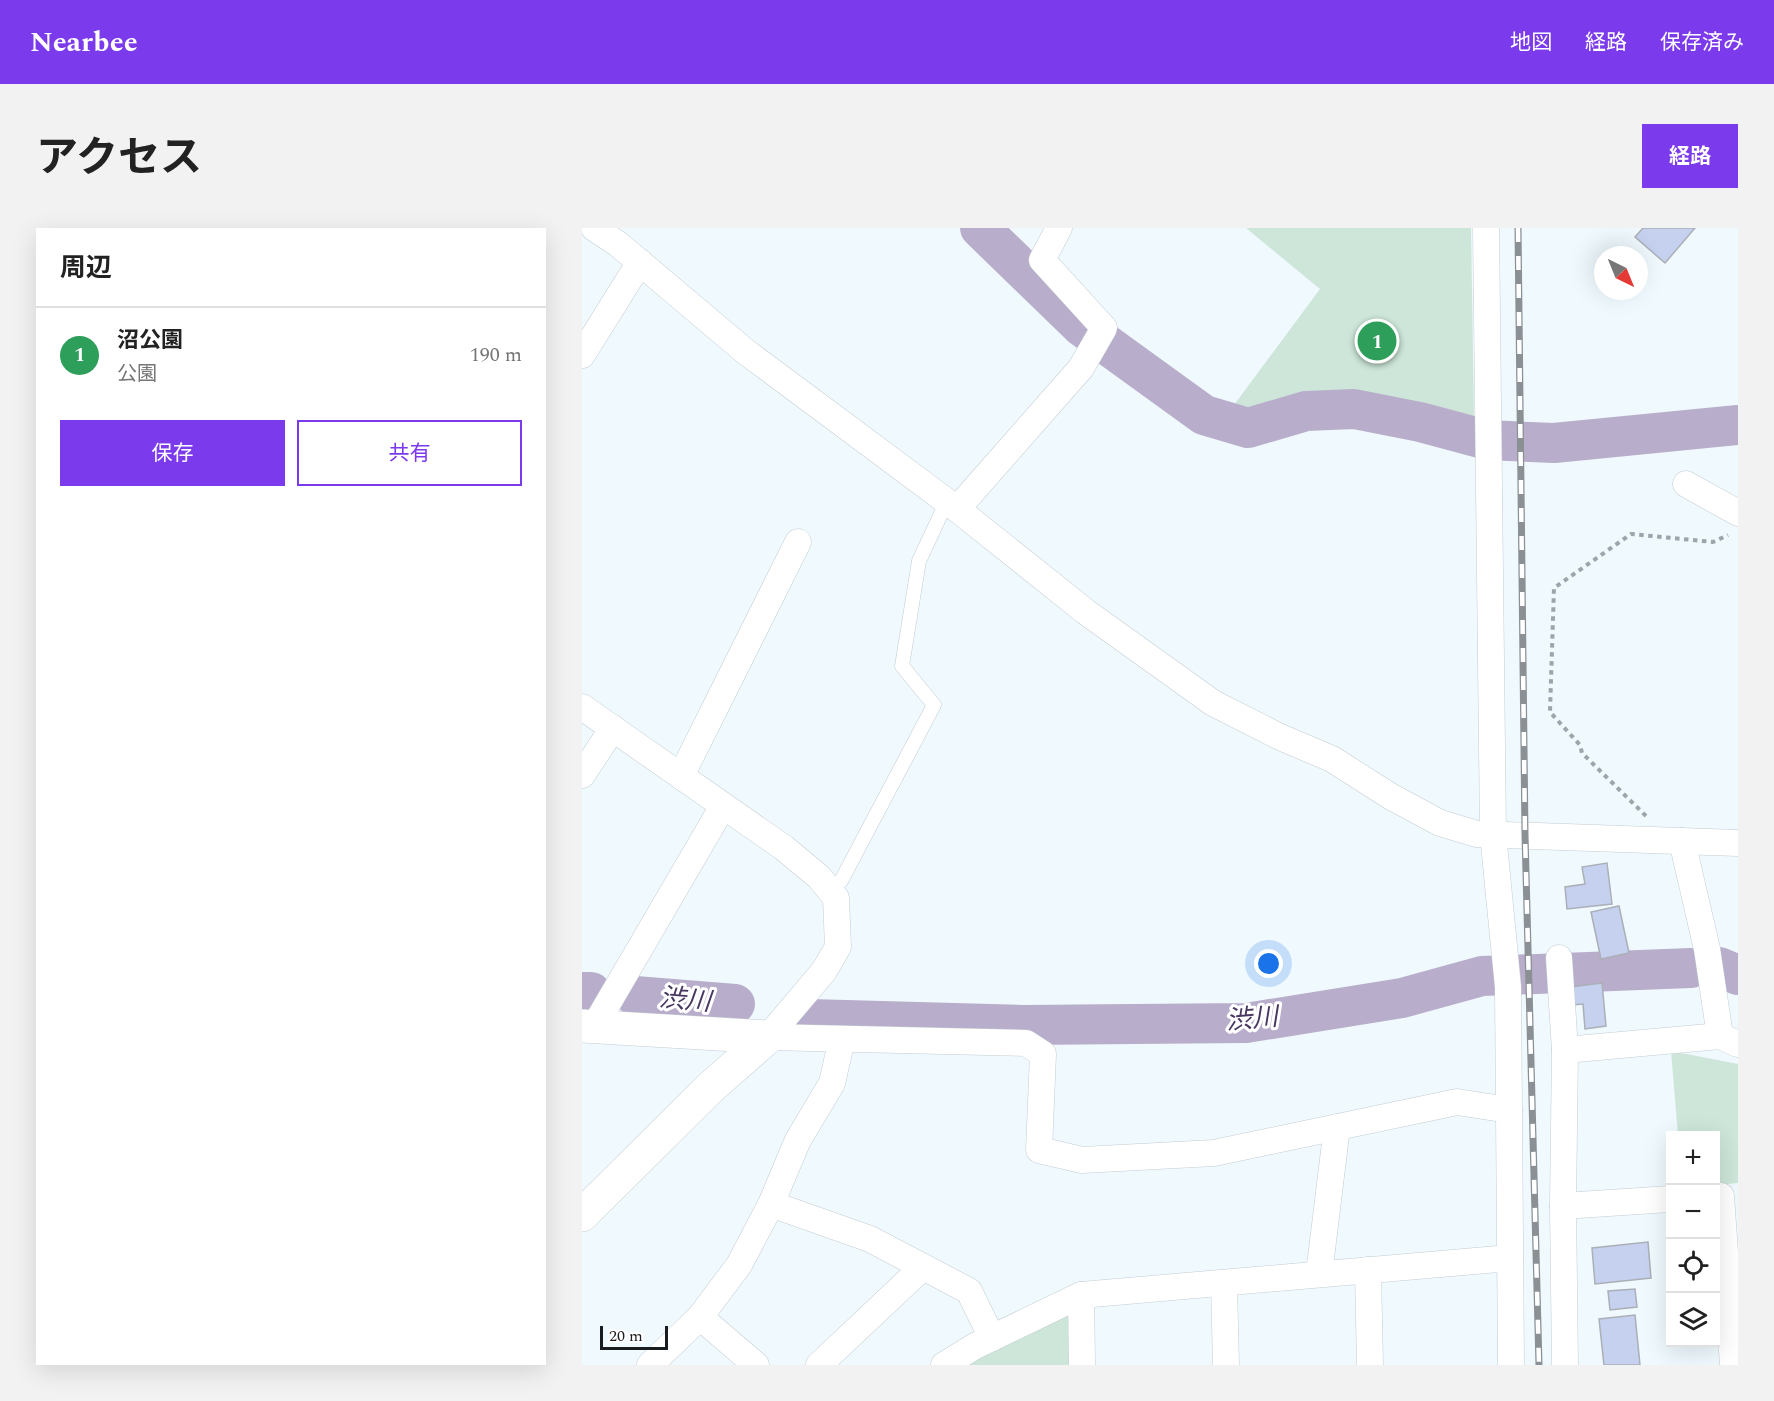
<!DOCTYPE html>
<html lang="ja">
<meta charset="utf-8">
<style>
:root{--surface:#fff;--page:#f2f2f2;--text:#222;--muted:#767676;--line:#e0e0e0;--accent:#7c3aed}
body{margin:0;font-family:Spectral,"Noto Sans JP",serif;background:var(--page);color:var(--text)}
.controls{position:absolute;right:18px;bottom:18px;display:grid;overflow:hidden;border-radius:0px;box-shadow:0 6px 24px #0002}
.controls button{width:54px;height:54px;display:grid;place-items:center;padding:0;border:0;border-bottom:2px solid var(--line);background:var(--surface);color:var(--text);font:30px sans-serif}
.compass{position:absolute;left:1012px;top:18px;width:54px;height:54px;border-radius:50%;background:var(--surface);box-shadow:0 6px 24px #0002;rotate:137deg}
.scale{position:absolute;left:18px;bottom:15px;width:68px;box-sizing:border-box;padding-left:6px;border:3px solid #1a1d1f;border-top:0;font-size:16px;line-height:21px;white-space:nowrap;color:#1a1d1f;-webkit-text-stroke:4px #fff;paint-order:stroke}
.you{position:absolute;left:687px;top:736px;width:21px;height:21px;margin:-15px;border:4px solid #fff;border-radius:50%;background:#1a73e8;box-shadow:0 0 0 9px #1a73e833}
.badge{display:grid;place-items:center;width:39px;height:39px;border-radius:50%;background:var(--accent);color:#fff;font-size:20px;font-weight:700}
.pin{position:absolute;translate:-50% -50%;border:3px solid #fff;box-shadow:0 2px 6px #0006}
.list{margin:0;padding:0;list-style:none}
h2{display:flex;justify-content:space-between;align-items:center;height:78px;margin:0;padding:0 24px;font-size:26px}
h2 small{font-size:20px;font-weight:400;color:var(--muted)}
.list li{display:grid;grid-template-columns:39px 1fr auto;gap:18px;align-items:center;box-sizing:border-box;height:96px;padding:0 24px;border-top:2px solid var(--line)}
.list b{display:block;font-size:22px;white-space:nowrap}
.list p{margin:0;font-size:20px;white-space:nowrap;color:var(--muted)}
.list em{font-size:20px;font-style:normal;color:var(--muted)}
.actions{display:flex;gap:12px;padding:18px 24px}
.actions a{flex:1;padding:14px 0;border:2px solid var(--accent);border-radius:0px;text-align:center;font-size:21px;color:var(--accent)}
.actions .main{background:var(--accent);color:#fff}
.icon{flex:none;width:33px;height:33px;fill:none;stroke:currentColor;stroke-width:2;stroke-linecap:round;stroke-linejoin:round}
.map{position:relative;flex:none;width:1156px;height:1137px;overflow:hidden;border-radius:0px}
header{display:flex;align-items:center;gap:36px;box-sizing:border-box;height:84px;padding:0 30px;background:var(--accent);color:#fff}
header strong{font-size:28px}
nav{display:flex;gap:33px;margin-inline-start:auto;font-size:21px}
.intro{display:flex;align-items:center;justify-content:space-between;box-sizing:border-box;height:144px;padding:0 36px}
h1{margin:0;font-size:42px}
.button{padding:15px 27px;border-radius:0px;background:var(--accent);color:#fff;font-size:21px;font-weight:700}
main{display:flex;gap:36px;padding:0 36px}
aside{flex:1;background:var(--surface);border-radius:0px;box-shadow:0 6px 24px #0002}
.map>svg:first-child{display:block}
</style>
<header>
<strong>Nearbee</strong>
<nav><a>地図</a><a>経路</a><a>保存済み</a></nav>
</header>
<div class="intro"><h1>アクセス</h1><a class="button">経路</a></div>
<main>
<aside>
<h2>周辺<small></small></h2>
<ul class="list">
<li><span class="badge" style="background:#2e9e5b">1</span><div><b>沼公園</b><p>公園</p></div><em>190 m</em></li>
</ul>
<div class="actions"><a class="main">保存</a><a>共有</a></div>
</aside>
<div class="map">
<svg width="1156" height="1137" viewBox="0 0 1156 1137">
<rect width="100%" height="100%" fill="#eff9fe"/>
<g fill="#cde6d9">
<path d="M 664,0 L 889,0 L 892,191 L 783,165 L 720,169 L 670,182 L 652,177 L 738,61 Z"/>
<path d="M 1089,823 L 1156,836 L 1156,955 L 1134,957 L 1134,908 L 1096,907 Z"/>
<path d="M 492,1077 L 492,1137 L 376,1137 Z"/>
</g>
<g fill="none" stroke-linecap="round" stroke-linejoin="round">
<g stroke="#b8adca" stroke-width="40">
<path d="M 398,0 L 499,98 L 622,187 L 666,200 L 724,183 L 772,181 L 838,194 L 905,212 L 972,215 L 1156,197"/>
<path d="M 1137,739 L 1156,747"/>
<path d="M 0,764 L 9,764"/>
<path d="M 53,768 L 153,776"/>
<path d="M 227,791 L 441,797 L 664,795 L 820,770 L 900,748 L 1109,740"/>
</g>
</g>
<g fill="#c5d1ee" stroke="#abafb7" stroke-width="1.5">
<path d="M 1061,0 L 1113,0 L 1083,35 L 1053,9 Z"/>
<path d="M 1025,635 L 1030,676 L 985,681 L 983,659 L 1003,656 L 1000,639 Z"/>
<path d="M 1037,678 L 1047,725 L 1019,731 L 1009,684 Z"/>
<path d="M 1020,755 L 1024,798 L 1003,801 L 1001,776 L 990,777 L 988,759 Z"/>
<path d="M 1066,1014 L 1069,1050 L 1013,1056 L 1010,1020 Z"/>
<path d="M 1053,1061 L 1055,1079 L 1028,1082 L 1026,1063 Z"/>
<path d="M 1053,1087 L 1058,1137 L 1022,1137 L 1017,1091 Z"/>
</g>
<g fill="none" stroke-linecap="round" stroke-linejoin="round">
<defs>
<path id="lane" d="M 247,662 L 259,653 L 352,477 L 320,438 L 337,333 L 365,273"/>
<g id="street">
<path d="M 12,0 L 36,16 L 164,124 L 375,281 L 504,384 L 631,475 L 698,509 L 750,531 L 808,568 L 858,595 L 895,606 L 1156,615"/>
<path d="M 904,0 L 911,606 L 926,759 L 929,1137"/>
<path d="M 0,127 L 58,34"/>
<path d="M 1104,256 L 1156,285"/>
<path d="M 375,281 L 499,140 L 522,100 L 460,32 L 477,0"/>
<path d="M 0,479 L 202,620 L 237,649 L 254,670 L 256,719 L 242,743 L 186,809"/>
<path d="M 0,547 L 31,500"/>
<path d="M 99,548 L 216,314"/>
<path d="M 1100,613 L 1125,721 L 1138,808"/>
<path d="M 977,730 L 983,822 L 981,978 L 983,1137"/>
<path d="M 12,799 L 141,578"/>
<path d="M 186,809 L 444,815 L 461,826 L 457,922 L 500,932 L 632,925 L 875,874 L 927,882"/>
<path d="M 983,822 L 1138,808 L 1156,816"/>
<path d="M 1139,968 L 1151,1137"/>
<path d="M 189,976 L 288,1011 L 387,1063 L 410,1110"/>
<path d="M 981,978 L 1088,971"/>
<path d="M 786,1042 L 788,1137"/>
<path d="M 737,1046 L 755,899"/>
<path d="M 642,1055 L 644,1137"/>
<path d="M 499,1067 L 500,1137"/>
<path d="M 118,1089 L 174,1137"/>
<path d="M 68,1137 L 118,1089 L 157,1037 L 189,976 L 216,912 L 250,855 L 260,811"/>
<path d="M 237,1137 L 341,1039"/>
<path d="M 362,1137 L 393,1118 L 499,1067 L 928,1030"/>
</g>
<g id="secondary">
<path d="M 0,798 L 186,809"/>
<path d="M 0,987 L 128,860 L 186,809"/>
</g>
</defs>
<use href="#lane" stroke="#c4cdd2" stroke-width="15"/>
<use href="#street" stroke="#c4cdd2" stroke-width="27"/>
<use href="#secondary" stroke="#c4cdd2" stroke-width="34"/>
<path stroke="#9da5a8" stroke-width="4" stroke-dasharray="4.5 4.5" stroke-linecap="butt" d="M 1064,588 L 1000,525 L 998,517 L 968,484 L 972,360 L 1049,306 L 1131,314 L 1146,307"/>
<use href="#lane" stroke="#fff" stroke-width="14"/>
<use href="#street" stroke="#fff" stroke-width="26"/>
<use href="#secondary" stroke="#fff" stroke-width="33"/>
<defs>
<path id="rail" d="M 936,0 L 943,607 L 957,1137"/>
</defs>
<use href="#rail" stroke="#8a9094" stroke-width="7"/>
<use href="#rail" stroke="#fff" stroke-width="4.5" stroke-dasharray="14" stroke-linecap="butt"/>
</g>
<g text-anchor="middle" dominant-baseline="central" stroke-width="6" stroke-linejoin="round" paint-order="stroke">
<g font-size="26" font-style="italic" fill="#483761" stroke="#fff">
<text transform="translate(103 772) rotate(5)">渋川</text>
<text transform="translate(670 791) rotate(-5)">渋川</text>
</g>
</g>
</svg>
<div class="controls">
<button>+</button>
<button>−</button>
<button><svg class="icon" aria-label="locate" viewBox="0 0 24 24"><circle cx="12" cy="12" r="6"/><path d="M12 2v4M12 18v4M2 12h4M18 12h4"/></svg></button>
<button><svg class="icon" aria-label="layers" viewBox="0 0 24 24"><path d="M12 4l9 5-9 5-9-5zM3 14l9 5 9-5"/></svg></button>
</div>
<svg class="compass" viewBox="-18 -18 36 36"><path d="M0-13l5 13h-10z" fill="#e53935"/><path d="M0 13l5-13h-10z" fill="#767676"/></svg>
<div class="scale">20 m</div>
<div class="you"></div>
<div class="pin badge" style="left:795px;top:113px;background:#2e9e5b">1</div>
</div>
</main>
